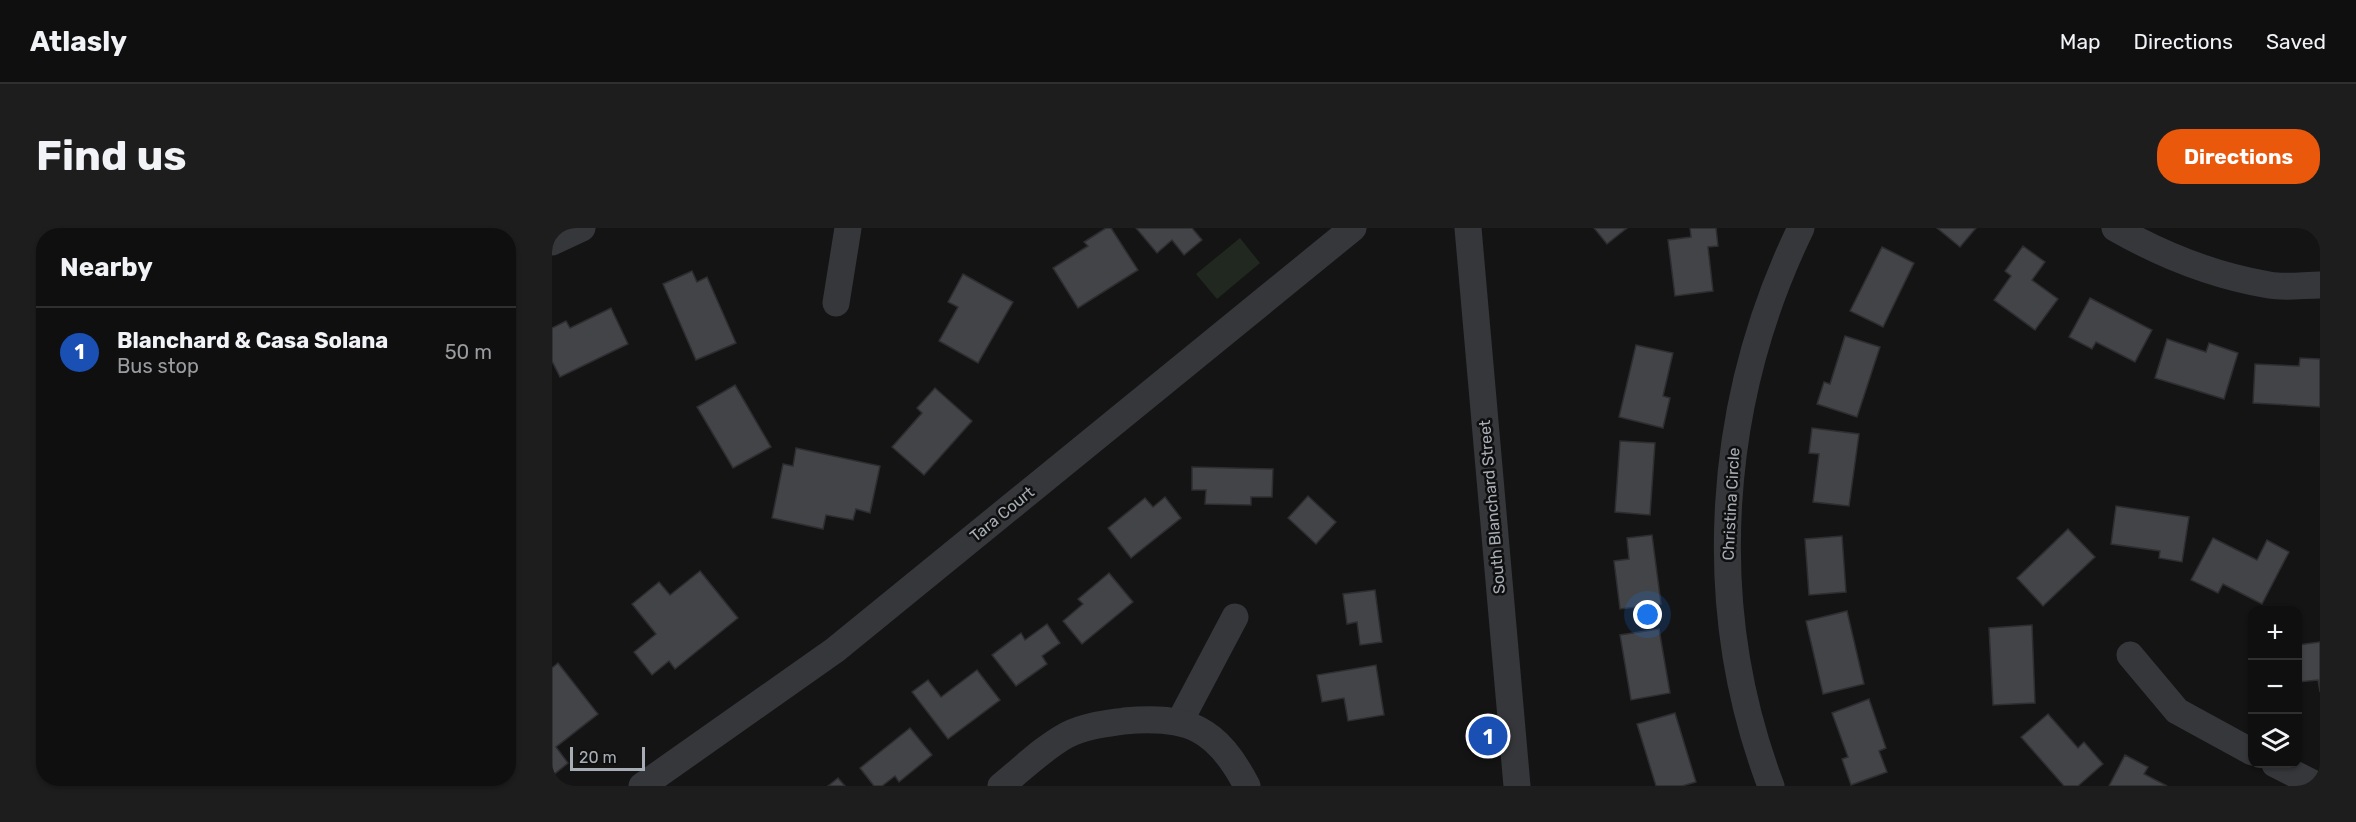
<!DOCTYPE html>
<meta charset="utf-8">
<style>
:root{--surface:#0f0f10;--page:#1d1d1e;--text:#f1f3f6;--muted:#9b9c9f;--line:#2f2f30;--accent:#ea580c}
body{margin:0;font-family:Rubik,sans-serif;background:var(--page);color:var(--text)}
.controls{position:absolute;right:18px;bottom:18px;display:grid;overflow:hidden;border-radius:12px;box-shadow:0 2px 4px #0004}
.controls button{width:54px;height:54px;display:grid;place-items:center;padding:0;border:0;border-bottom:2px solid var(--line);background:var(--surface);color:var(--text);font:30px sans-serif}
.scale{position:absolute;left:18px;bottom:15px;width:75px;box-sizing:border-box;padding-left:6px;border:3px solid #a7adb5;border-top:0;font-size:16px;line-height:21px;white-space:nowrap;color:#a7adb5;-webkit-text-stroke:4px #0f0f10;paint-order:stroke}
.you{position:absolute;left:1096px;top:387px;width:21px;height:21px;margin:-15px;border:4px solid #fff;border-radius:50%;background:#1a73e8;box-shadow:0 0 0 9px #1a73e833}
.badge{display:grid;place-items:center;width:39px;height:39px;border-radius:50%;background:var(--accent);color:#fff;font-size:20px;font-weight:700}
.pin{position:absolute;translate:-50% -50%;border:3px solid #fff;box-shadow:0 2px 6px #0006}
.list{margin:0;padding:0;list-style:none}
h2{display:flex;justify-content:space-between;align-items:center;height:78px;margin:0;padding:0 24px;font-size:26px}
h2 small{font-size:20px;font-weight:400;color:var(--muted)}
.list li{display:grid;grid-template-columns:39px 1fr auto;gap:18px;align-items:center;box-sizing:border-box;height:90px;padding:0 24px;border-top:2px solid var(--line)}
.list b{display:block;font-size:22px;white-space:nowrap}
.list p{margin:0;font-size:20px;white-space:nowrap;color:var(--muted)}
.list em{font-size:20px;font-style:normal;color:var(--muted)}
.icon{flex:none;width:33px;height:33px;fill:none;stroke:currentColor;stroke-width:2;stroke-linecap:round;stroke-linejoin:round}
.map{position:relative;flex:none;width:1768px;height:558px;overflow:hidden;border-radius:24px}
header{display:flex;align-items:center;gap:36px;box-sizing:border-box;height:84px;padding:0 30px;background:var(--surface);border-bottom:2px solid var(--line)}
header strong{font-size:28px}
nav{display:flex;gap:33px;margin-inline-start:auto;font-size:21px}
.intro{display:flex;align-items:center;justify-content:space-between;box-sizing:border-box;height:144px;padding:0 36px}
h1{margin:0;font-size:42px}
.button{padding:15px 27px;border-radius:24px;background:var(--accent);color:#fff;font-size:21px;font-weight:700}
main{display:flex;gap:36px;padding:0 36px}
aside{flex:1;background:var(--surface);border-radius:24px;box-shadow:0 2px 4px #0004}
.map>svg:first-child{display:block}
</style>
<header>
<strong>Atlasly</strong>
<nav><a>Map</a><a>Directions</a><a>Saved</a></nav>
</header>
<div class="intro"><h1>Find us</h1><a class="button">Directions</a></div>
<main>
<aside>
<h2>Nearby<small></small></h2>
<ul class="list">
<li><span class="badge" style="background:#1a4fb4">1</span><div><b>Blanchard &amp; Casa Solana</b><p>Bus stop</p></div><em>50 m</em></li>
</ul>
</aside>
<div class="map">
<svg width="1768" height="558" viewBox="0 0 1768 558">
<rect width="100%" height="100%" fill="#141415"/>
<path fill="#202820" d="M 688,10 L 708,35 L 665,71 L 644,46 Z"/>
<g fill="#434448" stroke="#2e2e31" stroke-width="1.5">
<path d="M 554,0 L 559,0 L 586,42 L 526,80 L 501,40 L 536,18 L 532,14 Z"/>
<path d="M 584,0 L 640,0 L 650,12 L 632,27 L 620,12 L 605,25 Z"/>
<path d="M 1042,0 L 1075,0 L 1055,16 Z"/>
<path d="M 1138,0 L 1164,0 L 1166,18 L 1156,19 L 1161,63 L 1123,68 L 1116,12 L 1139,9 Z"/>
<path d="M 1385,0 L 1424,0 L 1408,19 Z"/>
<path d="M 1471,18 L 1493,34 L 1480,52 L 1506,71 L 1483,102 L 1442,72 L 1459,48 L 1453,43 Z"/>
<path d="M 1330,19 L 1362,35 L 1331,99 L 1298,83 Z"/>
<path d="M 140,43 L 145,54 L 155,49 L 184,115 L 144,132 L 111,56 Z"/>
<path d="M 411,46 L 461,74 L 426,135 L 387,113 L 406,79 L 396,74 Z"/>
<path d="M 1538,70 L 1600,102 L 1583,134 L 1544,114 L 1540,121 L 1517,109 Z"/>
<path d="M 59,80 L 76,116 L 8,149 L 0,133 L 0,100 L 14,93 L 18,100 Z"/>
<path d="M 1293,108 L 1328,119 L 1305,189 L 1265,176 L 1272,154 L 1278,156 Z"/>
<path d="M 1615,111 L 1654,124 L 1657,115 L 1686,125 L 1672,171 L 1603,150 Z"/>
<path d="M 1084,117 L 1121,125 L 1111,168 L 1118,170 L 1111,200 L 1067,189 Z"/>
<path d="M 1748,130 L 1768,131 L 1768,179 L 1701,175 L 1703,136 L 1747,138 Z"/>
<path d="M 183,157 L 219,219 L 181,240 L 145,179 Z"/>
<path d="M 383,160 L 420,193 L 372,247 L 340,219 L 370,185 L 365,180 Z"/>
<path d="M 1260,200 L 1307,206 L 1297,278 L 1261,274 L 1267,226 L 1257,225 Z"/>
<path d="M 1068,213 L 1103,215 L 1098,287 L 1063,284 Z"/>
<path d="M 244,220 L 328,238 L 318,285 L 304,281 L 301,292 L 274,287 L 271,301 L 220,290 L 231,236 L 241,238 Z"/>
<path d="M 640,239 L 721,241 L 720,269 L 699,269 L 699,277 L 653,276 L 654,262 L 640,262 Z"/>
<path d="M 756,268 L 784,294 L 764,316 L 736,290 Z"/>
<path d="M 613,269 L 629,290 L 579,330 L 556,300 L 593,270 L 601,279 Z"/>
<path d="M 1564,278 L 1637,289 L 1630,334 L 1607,330 L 1608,323 L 1559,316 Z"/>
<path d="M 1516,301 L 1543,329 L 1491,378 L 1465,350 Z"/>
<path d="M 1100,307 L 1109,376 L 1068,381 L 1062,333 L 1077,331 L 1075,310 Z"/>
<path d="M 1290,308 L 1294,364 L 1257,367 L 1253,311 Z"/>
<path d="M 1661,310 L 1705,332 L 1715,312 L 1737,324 L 1710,376 L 1671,356 L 1666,365 L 1639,352 Z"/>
<path d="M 148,343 L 186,390 L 123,441 L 117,433 L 100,447 L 82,424 L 104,406 L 80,376 L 107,354 L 118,367 Z"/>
<path d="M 557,345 L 581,374 L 530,416 L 511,393 L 531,376 L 526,371 Z"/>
<path d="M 823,362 L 830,414 L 808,417 L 805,394 L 795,396 L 791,366 Z"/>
<path d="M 1295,383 L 1312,456 L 1271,466 L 1254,393 Z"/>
<path d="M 495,396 L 508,415 L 490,428 L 495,436 L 464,458 L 440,427 L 469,405 L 473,412 Z"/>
<path d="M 1480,397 L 1483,475 L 1441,477 L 1437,400 Z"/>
<path d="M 1107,401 L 1118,465 L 1079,472 L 1068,407 Z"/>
<path d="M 1768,414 L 1768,464 L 1766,452 L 1746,454 L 1746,417 Z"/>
<path d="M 6,435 L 46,486 L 4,519 L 16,535 L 0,548 L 0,440 Z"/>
<path d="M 824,437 L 832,487 L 796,493 L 792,470 L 770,474 L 765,447 Z"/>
<path d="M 425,442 L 448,472 L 396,511 L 360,464 L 376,452 L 389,469 Z"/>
<path d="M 1317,471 L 1334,520 L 1327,523 L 1335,544 L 1299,557 L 1290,531 L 1296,529 L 1280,485 Z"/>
<path d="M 1123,485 L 1144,554 L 1130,558 L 1104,558 L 1085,496 Z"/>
<path d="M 1496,486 L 1526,520 L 1532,514 L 1551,536 L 1526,558 L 1512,558 L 1469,509 Z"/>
<path d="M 358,500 L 380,527 L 347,554 L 343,548 L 330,558 L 322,558 L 308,540 Z"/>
<path d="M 1573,527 L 1596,539 L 1592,546 L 1615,558 L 1557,558 Z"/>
<path d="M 286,550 L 293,558 L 276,558 Z"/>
</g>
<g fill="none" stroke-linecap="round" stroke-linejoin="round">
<g stroke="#35373a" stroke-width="27">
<path d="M 916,0 L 965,558"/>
<path d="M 1563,0 C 1610,27 1664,48 1717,57 C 1733,60 1752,57 1768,57"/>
<path d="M 0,14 L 30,0"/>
<path d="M 284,75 L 296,0"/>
<path d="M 1578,427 L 1625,483 L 1700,524"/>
<path d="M 628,493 L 683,389"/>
<path d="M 1723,536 L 1766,558"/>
<path d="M 90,558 L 283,422 L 801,0"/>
<path d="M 449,558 C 470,541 491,520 515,507 C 533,498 552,496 572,493 C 636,487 665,500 695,558"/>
<path d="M 1219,558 C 1150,377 1165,173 1249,0"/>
</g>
</g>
<g text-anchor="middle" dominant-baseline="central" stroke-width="5" stroke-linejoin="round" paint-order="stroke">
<g font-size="16" fill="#a7adb5" stroke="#0f0f10">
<text transform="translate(1179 276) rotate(-87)">Christina Circle</text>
<text transform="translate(940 279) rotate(-95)">South Blanchard Street</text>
<text transform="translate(450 286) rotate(-39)">Tara Court</text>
</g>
</g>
</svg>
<div class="controls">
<button>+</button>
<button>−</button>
<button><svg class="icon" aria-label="layers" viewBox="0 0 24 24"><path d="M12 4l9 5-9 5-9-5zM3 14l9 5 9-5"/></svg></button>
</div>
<div class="scale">20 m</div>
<div class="you"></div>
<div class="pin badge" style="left:936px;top:508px;background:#1a4fb4">1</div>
</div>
</main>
